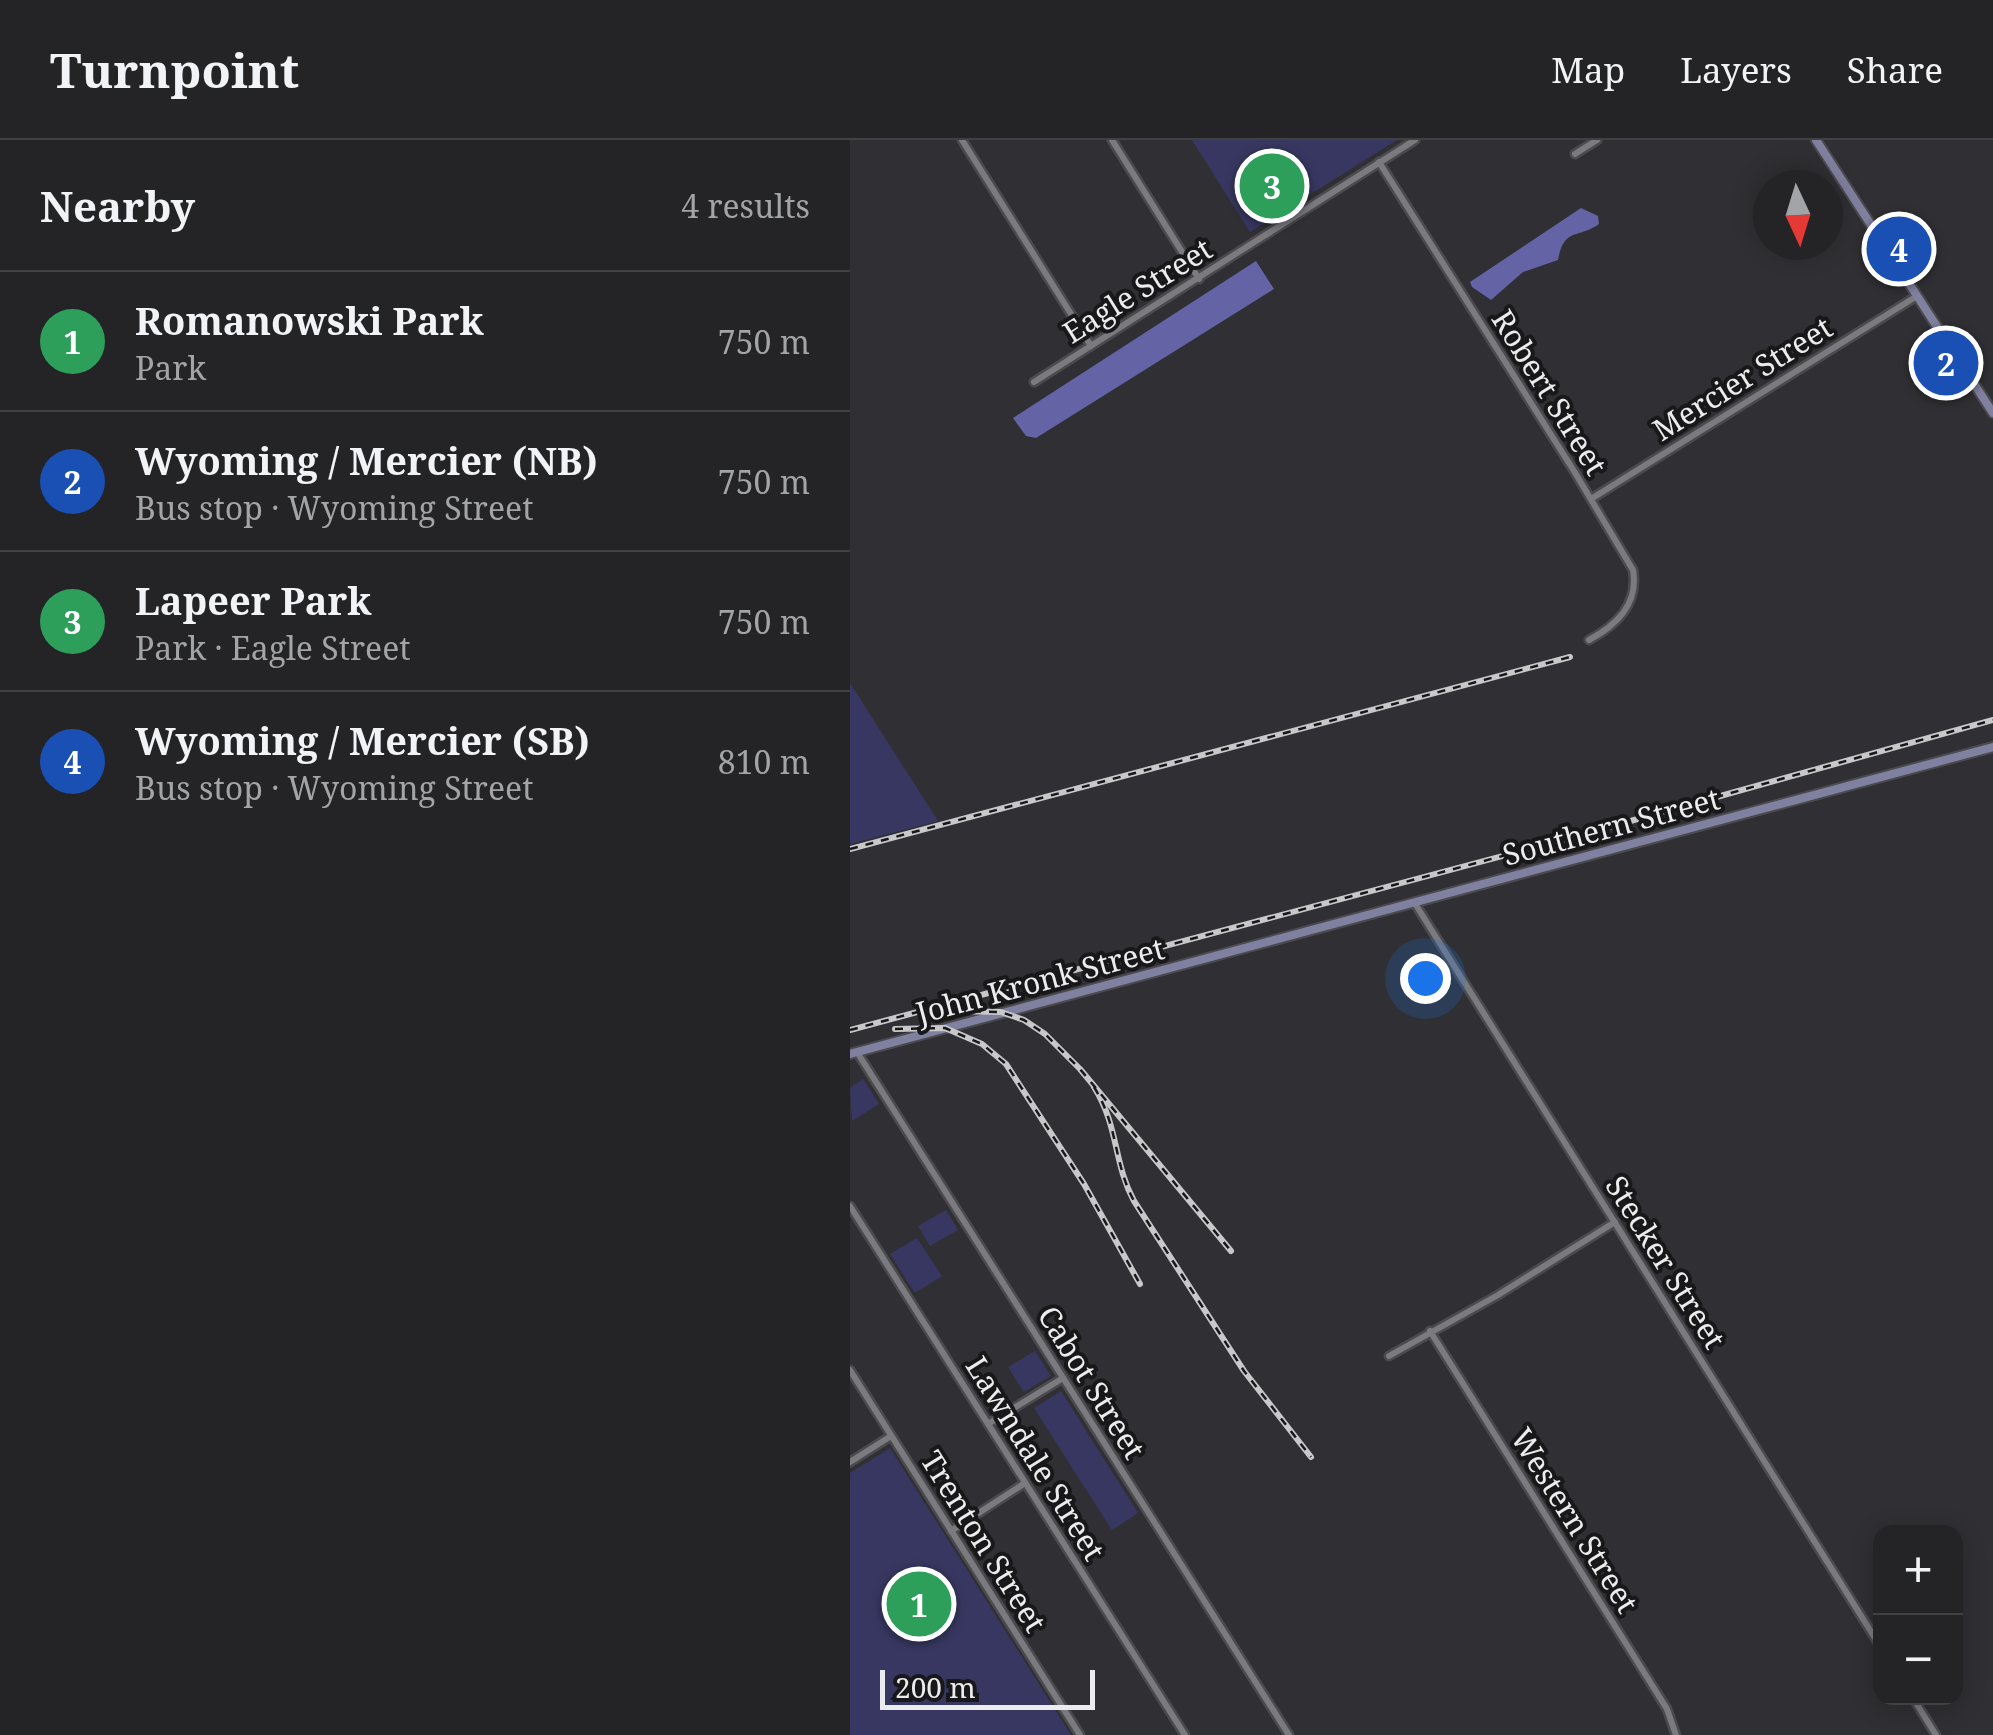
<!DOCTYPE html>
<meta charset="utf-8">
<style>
:root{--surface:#242427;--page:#2c2c2f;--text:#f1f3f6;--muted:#a3a4a7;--line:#414144;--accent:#bca0f2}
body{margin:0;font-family:"Noto Serif",serif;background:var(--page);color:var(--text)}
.controls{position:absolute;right:30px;bottom:30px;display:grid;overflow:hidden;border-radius:20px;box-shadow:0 5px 25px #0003}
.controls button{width:90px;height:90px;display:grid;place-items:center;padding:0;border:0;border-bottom:2px solid var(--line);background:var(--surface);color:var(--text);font:50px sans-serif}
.compass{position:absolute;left:903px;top:30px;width:90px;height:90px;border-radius:50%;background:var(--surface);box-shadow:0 5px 25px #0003;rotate:176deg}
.scale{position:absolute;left:30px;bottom:25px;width:215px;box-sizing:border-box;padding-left:10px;border:5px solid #ececef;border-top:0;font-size:28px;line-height:35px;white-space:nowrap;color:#ececef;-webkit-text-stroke:8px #18181a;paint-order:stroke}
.you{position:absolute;left:575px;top:838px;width:35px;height:35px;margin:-25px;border:8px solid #fff;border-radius:50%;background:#1a73e8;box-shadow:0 0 0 15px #1a73e833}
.badge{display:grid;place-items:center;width:65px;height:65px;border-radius:50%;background:var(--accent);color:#fff;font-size:32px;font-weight:700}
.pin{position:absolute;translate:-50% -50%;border:5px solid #fff;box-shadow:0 2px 10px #0006}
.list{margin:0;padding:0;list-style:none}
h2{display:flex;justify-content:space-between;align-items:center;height:130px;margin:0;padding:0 40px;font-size:42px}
h2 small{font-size:32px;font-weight:400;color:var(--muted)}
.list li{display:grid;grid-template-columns:65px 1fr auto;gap:30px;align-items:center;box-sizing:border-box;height:140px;padding:0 40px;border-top:2px solid var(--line)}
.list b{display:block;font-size:38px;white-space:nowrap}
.list p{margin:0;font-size:32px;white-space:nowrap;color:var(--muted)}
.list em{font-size:32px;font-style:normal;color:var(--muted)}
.map{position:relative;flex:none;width:1143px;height:1595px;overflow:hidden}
header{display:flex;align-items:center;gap:60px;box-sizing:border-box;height:140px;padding:0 50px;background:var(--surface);border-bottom:2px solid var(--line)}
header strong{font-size:48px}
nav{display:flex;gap:55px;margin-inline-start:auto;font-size:35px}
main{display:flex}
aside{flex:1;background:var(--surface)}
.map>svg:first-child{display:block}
</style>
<header>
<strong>Turnpoint</strong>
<nav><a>Map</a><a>Layers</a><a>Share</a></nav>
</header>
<main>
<aside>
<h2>Nearby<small>4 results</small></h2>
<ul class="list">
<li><span class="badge" style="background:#2e9e5b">1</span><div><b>Romanowski Park</b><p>Park</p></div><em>750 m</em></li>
<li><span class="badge" style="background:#1a4fb4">2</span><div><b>Wyoming / Mercier (NB)</b><p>Bus stop · Wyoming Street</p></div><em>750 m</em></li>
<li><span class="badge" style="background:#2e9e5b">3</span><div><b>Lapeer Park</b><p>Park · Eagle Street</p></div><em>750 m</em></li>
<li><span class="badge" style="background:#1a4fb4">4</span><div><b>Wyoming / Mercier (SB)</b><p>Bus stop · Wyoming Street</p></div><em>810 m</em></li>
</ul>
</aside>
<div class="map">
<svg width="1143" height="1595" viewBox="0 0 1143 1595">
<rect width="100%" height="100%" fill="#303034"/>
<g fill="#373761">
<path d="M 342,0 L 547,0 L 400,92 Z"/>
<path d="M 0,543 L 88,681 L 0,704 Z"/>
<path d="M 13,939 L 29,964 L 2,981 L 0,948 Z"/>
<path d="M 96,1070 L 108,1090 L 80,1106 L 68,1086 Z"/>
<path d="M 67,1098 L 92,1136 L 65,1153 L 40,1114 Z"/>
<path d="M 185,1211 L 201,1236 L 174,1252 L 158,1227 Z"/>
<path d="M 211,1251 L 288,1373 L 262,1390 L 184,1268 Z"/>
<path d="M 40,1308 L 221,1595 L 0,1595 L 0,1333 Z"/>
</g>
<g fill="#6363a5">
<path d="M 731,68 L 748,76 L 749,84 C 728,99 714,87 708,120 L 673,132 L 641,160 L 622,147 L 620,142 Z"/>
<path d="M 406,121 L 424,149 L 186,298 L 176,296 L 163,278 Z"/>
</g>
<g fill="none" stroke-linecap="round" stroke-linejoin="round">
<defs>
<g id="street">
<path d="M 112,0 L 241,206"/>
<path d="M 262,0 L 349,139"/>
<path d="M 725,14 L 747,0"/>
<path d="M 529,22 L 724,331 L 783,430 C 789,464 767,485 739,500"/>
<path d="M 184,242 L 565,0"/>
<path d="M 741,359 L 1067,156"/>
<path d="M 564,762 L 1030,1506"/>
<path d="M 7,912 L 439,1595"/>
<path d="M 0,1066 L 335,1595"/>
<path d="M 580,1191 L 817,1569 L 826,1595"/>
<path d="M 539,1216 L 648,1155 L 765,1082"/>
<path d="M 0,1230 L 230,1595"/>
<path d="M 138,1284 L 213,1238"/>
<path d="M 0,1322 L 41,1296"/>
<path d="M 101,1391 L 175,1343"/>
<path d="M 1063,1558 L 1086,1595"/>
</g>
<g id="secondary">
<path d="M 966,0 L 1143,273"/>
<path d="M 0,914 L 1143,607"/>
</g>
</defs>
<use href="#street" stroke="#4b4b4f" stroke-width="11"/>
<use href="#secondary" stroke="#4b4b4f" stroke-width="12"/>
<use href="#street" stroke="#7a7a7f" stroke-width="6"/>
<use href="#secondary" stroke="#8080a0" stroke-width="8"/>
<defs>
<g id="rail">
<path d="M 0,709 L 720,517"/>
<path d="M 107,871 L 151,872 L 174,880 L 195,894 L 230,929 L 381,1111"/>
<path d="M 45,889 L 95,888 L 132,904 L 156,924 L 234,1044 L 290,1144"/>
<path d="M 0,890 L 705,702 L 1143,580"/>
<path d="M 244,947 C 269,987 263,1022 284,1061 L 394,1231 L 461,1317"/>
</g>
</defs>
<use href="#rail" stroke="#c8c8cb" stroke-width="6"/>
<use href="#rail" stroke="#18181a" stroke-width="2.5" stroke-dasharray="8" stroke-linecap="butt"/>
</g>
<g text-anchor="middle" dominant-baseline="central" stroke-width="8" stroke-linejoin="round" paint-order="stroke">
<g font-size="30" fill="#ececef" stroke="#18181a">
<text transform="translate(287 150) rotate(-32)">Eagle Street</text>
<text transform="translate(892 238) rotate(-32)">Mercier Street</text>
<text transform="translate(700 252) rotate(58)">Robert Street</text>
<text transform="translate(761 686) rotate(-15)">Southern Street</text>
<text transform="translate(190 840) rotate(-15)">John Kronk Street</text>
<text transform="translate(816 1122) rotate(58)">Stecker Street</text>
<text transform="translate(242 1242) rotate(58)">Cabot Street</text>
<text transform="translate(186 1318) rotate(58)">Lawndale Street</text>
<text transform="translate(725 1380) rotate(58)">Western Street</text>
<text transform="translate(134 1401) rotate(58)">Trenton Street</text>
</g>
</g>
</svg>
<div class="controls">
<button>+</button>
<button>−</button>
</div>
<svg class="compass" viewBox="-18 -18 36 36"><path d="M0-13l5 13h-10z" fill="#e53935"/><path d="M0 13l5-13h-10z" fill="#a3a4a7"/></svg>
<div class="scale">200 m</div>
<div class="you"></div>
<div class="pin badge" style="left:69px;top:1464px;background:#2e9e5b">1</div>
<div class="pin badge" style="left:1096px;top:223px;background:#1a4fb4">2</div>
<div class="pin badge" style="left:422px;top:46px;background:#2e9e5b">3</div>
<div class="pin badge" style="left:1049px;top:109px;background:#1a4fb4">4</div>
</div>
</main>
